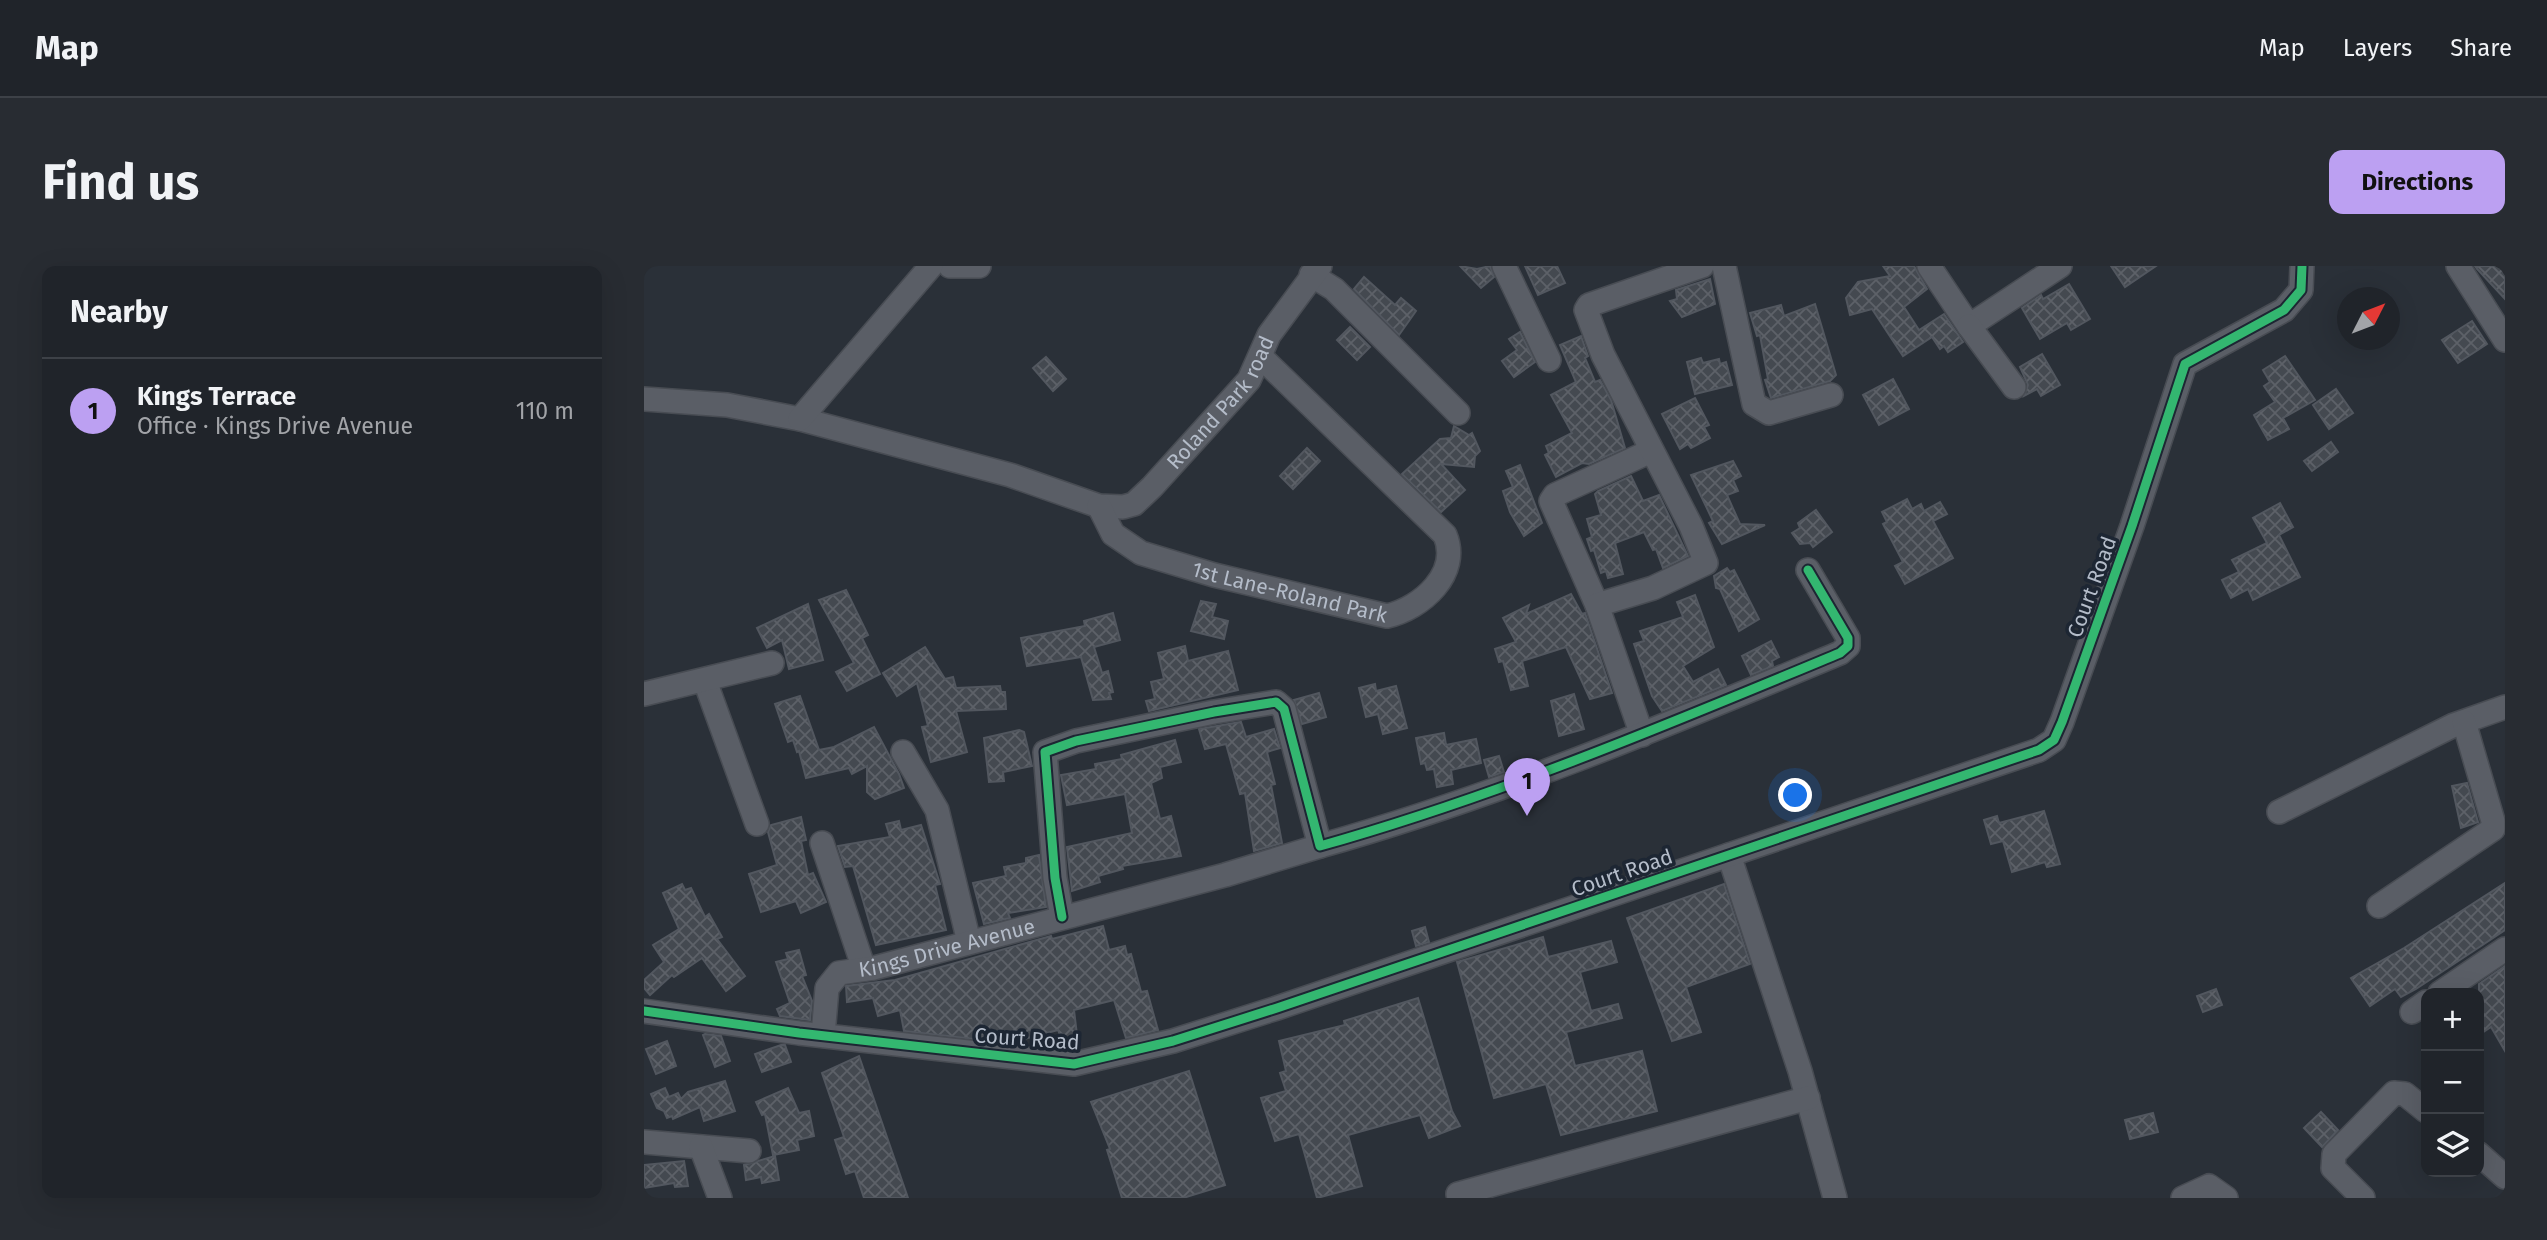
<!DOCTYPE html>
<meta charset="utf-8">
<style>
:root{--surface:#20242a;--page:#282c32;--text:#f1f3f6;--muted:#a2a4a8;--line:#3d4147;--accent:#bca0f2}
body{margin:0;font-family:"Fira Sans",sans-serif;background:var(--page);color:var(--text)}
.controls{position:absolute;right:21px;bottom:21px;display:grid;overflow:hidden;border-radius:14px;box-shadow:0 7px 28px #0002}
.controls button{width:63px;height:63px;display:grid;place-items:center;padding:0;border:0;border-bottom:2px solid var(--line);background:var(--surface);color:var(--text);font:35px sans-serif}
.compass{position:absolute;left:1693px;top:21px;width:63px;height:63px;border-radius:50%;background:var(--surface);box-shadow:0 7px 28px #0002;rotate:48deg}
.you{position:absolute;left:1152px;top:530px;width:24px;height:24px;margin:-18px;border:5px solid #fff;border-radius:50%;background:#1a73e8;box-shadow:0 0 0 10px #1a73e833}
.badge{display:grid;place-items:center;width:46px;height:46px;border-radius:50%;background:var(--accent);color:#111;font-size:23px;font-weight:700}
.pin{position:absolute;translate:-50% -58px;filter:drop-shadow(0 2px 4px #0008)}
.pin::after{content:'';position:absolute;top:37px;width:24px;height:21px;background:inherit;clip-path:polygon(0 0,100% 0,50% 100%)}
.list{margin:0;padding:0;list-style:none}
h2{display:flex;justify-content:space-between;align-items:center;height:91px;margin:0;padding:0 28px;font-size:30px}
h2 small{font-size:23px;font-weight:400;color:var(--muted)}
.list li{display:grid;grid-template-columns:46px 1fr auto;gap:21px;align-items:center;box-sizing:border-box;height:105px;padding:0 28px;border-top:2px solid var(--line)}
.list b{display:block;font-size:26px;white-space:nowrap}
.list p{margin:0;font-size:23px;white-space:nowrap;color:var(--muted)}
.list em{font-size:23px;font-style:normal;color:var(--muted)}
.icon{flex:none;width:38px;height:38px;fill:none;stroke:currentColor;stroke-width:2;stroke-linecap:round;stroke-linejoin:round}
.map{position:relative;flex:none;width:1861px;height:932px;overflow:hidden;border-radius:14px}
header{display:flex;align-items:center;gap:42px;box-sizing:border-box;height:98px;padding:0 35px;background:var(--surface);border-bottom:2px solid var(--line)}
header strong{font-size:33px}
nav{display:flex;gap:38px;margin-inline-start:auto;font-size:24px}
.intro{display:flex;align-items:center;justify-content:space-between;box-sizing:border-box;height:168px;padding:0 42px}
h1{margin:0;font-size:49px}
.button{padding:18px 32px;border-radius:14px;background:var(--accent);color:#111;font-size:24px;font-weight:700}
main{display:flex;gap:42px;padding:0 42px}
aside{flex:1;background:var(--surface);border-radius:14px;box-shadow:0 7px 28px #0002}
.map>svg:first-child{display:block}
</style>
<header>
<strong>Map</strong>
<nav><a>Map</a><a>Layers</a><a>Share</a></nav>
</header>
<div class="intro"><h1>Find us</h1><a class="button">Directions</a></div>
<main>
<aside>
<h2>Nearby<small></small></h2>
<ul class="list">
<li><span class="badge">1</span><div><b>Kings Terrace</b><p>Office · Kings Drive Avenue</p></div><em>110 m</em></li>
</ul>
</aside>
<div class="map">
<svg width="1861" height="932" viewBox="0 0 1861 932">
<defs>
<pattern id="building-cross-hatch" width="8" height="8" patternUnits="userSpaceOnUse" patternTransform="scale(1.75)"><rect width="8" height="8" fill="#444950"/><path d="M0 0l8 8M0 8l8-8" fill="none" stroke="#5d6168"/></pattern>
</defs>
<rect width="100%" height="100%" fill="#2a3038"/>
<g fill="url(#building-cross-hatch)" stroke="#52575f" stroke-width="2">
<path d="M 816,0 L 833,3 L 846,0 L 850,11 L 837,22 Z"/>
<path d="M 881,0 L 913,0 L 921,17 L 894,29 Z"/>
<path d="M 1239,0 L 1270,0 L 1283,23 L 1260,41 L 1275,64 L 1300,48 L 1319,76 L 1304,86 L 1300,80 L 1296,83 L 1288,71 L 1259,90 L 1228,43 L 1206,49 L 1202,32 L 1214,16 L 1246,10 Z"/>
<path d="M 1467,0 L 1512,0 L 1481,21 Z"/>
<path d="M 1831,0 L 1861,0 L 1861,33 L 1833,3 Z"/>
<path d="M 720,11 L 751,39 L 757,32 L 772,45 L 755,69 L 710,23 Z"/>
<path d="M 1066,13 L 1071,38 L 1038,51 L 1026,35 L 1033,33 L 1032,24 Z"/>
<path d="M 1425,18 L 1446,53 L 1427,64 L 1423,57 L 1396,73 L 1378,42 L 1397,29 L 1399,33 Z"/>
<path d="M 1171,38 L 1192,109 L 1186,115 L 1127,132 L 1121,114 L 1124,113 L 1116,69 L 1113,70 L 1106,47 L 1137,39 L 1140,50 Z"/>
<path d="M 1828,55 L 1843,78 L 1814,97 L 1798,74 Z"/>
<path d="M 706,61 L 726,81 L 713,94 L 693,74 Z"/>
<path d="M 876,66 L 891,96 L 870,111 L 858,95 L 873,84 L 865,73 Z"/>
<path d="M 937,70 L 944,90 L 941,92 L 951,116 L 956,114 L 967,134 L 981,182 L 945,198 L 938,197 L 912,211 L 901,189 L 905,187 L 902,180 L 928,167 L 907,129 L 932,116 L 916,79 Z"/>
<path d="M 1398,88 L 1416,119 L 1397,130 L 1393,123 L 1380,130 L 1384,119 L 1376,101 Z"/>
<path d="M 1641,90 L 1671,134 L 1639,152 L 1645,163 L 1624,174 L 1610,149 L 1631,136 L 1620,120 L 1626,116 L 1619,104 Z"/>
<path d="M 402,91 L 422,113 L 409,125 L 389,102 Z"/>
<path d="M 1057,92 L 1059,97 L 1075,93 L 1076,98 L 1082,96 L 1088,119 L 1051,128 L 1043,96 Z"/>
<path d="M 1249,113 L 1265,143 L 1235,159 L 1219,129 Z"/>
<path d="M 1692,123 L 1709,147 L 1685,163 L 1669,139 Z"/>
<path d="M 1051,132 L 1065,159 L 1060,161 L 1066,172 L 1047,182 L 1044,178 L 1036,183 L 1018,148 Z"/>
<path d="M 810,160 L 825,169 L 828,167 L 836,185 L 831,190 L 830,201 L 797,198 L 821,224 L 797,246 L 758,208 L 796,173 L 807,172 Z"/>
<path d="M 1687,176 L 1694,186 L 1668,205 L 1660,195 Z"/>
<path d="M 663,182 L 676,195 L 649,223 L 636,210 Z"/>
<path d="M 1089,195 L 1097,210 L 1089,214 L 1094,225 L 1083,229 L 1096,258 L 1121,259 L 1078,278 L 1065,257 L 1069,255 L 1047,209 Z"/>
<path d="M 876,199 L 898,257 L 880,270 L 866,246 L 859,225 L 869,221 L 862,205 Z"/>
<path d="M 987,210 L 999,235 L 1015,229 L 1044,290 L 1019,302 L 1012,283 L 1009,284 L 1000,266 L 971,277 L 979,308 L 964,312 L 962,305 L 957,307 L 950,284 L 947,285 L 943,273 L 948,271 L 943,253 L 957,249 L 951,228 L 954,225 Z"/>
<path d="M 1263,233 L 1268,243 L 1277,238 L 1280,245 L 1296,236 L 1303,248 L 1289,255 L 1309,292 L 1261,318 L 1251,300 L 1259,296 L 1239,258 L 1243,256 L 1238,246 Z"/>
<path d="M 1636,237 L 1649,261 L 1635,269 L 1656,311 L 1609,334 L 1604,323 L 1587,332 L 1578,314 L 1595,306 L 1588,294 L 1623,277 L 1609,252 Z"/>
<path d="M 1172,244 L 1188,266 L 1169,281 L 1166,277 L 1156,278 L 1148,267 L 1156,262 L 1154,257 Z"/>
<path d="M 1083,302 L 1086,306 L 1090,304 L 1115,353 L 1095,365 L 1076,323 L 1072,322 L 1070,310 Z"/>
<path d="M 202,324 L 224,369 L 218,372 L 236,408 L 203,425 L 192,406 L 210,397 L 175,334 Z"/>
<path d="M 927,328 L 938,348 L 941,347 L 968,427 L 946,433 L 922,381 L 878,395 L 884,420 L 867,424 L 859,395 L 855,396 L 851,383 L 872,376 L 859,352 L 885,339 L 882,348 Z"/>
<path d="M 1051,329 L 1070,381 L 1039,400 L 1049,416 L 1074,403 L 1082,419 L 1018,445 L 1008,430 L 990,378 L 1000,375 L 996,365 L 1039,351 L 1033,336 Z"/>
<path d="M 557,335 L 572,338 L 568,351 L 584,355 L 580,373 L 547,365 Z"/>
<path d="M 164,338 L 179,394 L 145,403 L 138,374 L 123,382 L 113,362 Z"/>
<path d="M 469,347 L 476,374 L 450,381 L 458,407 L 464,405 L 469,426 L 465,427 L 467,433 L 449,434 L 437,391 L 383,400 L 377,372 L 441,360 L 440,355 Z"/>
<path d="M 1127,375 L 1135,391 L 1128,395 L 1129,400 L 1107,409 L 1098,390 Z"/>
<path d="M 541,380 L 544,395 L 584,385 L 594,424 L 505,445 L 502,435 L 511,433 L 507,416 L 520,413 L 514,387 Z"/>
<path d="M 281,381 L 301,413 L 309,411 L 312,422 L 356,420 L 357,426 L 361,426 L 362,443 L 312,445 L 323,486 L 287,496 L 278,461 L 284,460 L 273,417 L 253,430 L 239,407 Z"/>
<path d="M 731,418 L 732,425 L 752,420 L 763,462 L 739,468 L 734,448 L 722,451 L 715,422 Z"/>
<path d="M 675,427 L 682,451 L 658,458 L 650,434 Z"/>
<path d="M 930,428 L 940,463 L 915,470 L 907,435 Z"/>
<path d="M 156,430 L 175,484 L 190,481 L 230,461 L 255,508 L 260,522 L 231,533 L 223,526 L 223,500 L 208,508 L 205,502 L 162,512 L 155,485 L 153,486 L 149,474 L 144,476 L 131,438 Z"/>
<path d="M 597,456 L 602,471 L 630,463 L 636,482 L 623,486 L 631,518 L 627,519 L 638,577 L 610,585 L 601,527 L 596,528 L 582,478 L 561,483 L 555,463 Z"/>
<path d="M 375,464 L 380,466 L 388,500 L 359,506 L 360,515 L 345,516 L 340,472 Z"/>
<path d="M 800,467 L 802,479 L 832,473 L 837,497 L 807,504 L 809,518 L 793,521 L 790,503 L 783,504 L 781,497 L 777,498 L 772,472 Z"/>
<path d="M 531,474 L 537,496 L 516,501 L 518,512 L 507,517 L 516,553 L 527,550 L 537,590 L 478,600 L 479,603 L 454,610 L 456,616 L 428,625 L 423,581 L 488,567 L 481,528 L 423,539 L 417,509 L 452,503 L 451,498 L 478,493 L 477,489 Z"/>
<path d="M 855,490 L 860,506 L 845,511 L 840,494 Z"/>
<path d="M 1823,517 L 1834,556 L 1817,562 L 1808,520 Z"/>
<path d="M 1400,545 L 1416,598 L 1403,601 L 1401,596 L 1368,606 L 1359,575 L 1347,578 L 1340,554 L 1353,550 L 1355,557 Z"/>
<path d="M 157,551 L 162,574 L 157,575 L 164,609 L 169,607 L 182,636 L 157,647 L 152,635 L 117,646 L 105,608 L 133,599 L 124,566 L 127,559 Z"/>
<path d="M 255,555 L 257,564 L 277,559 L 296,618 L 291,619 L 302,664 L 232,679 L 209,600 L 201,601 L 194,580 L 246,571 L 242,558 Z"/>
<path d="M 395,589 L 402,641 L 364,647 L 366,652 L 340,658 L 329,617 L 362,610 L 360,601 L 382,597 L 382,592 Z"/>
<path d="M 1861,617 L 1861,664 L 1772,723 L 1757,731 L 1751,723 L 1726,740 L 1707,712 L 1760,682 Z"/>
<path d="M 38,618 L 41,624 L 47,622 L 61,651 L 65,648 L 78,671 L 73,673 L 101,710 L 82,725 L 58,692 L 30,711 L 28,709 L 6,729 L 0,722 L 0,714 L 20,696 L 9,679 L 35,663 L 19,627 Z"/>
<path d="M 1080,618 L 1106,698 L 1042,721 L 1057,766 L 1028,775 L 983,652 Z"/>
<path d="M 459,660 L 465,684 L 481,680 L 483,689 L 487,688 L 497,726 L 503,725 L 514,764 L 482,772 L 470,734 L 430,744 L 433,769 L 418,774 L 414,764 L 365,777 L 351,775 L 346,768 L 330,773 L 260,765 L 256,744 L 234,750 L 229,732 L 203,736 L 202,720 L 251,714 L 407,670 L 408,673 Z"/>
<path d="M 781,661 L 785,676 L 772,680 L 768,665 Z"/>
<path d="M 899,671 L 904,691 L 967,675 L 973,696 L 936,706 L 947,745 L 974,738 L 978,752 L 922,766 L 931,800 L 998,785 L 1013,845 L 917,869 L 902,818 L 850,832 L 813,696 Z"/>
<path d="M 155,684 L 162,709 L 158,710 L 168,735 L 166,754 L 136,750 L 133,743 L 146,737 L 132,696 L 144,693 L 142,687 Z"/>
<path d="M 1861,700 L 1861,785 L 1847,761 L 1835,769 L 1835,718 Z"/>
<path d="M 1572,723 L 1578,739 L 1559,746 L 1553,730 Z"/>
<path d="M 774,732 L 808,845 L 816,860 L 785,872 L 776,849 L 704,869 L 718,920 L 673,932 L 655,868 L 631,875 L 617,832 L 642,825 L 636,807 L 642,805 L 635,775 L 701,759 L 700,755 Z"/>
<path d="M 61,768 L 77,770 L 86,795 L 71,801 L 59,769 Z"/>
<path d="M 23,775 L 32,800 L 12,808 L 2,783 Z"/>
<path d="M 137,779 L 141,779 L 147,796 L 118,806 L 111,788 Z"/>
<path d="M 215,790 L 264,932 L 220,932 L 211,905 L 202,908 L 191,874 L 200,871 L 178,807 Z"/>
<path d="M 545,805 L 581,919 L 539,932 L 478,932 L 463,884 L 466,883 L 447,836 Z"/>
<path d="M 81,815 L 91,845 L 60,855 L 56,841 L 29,853 L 28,850 L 23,852 L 20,845 L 13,842 L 7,828 L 21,822 L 25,831 L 34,827 L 37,833 L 44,826 Z"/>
<path d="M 144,822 L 155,847 L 165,845 L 170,870 L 153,874 L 155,884 L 129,889 L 121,848 L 118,849 L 112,836 Z"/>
<path d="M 1677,846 L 1694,864 L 1678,881 L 1660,862 Z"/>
<path d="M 1509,847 L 1514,866 L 1486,873 L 1481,854 Z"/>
<path d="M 131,890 L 135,914 L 118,917 L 117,911 L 102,914 L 100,899 Z"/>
<path d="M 40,895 L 44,920 L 31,921 L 30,917 L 0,922 L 0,899 Z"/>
</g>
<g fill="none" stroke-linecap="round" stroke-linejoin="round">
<defs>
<g id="minor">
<path d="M 306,0 L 335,0"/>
<path d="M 860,0 L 905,94"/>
<path d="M 1080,0 L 1110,138 L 1125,147 L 1187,129"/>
<path d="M 1285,0 L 1325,60 L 1416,0"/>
<path d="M 1814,0 L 1861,74"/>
<path d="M 667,9 L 690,23 L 814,147"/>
<path d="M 1325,60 L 1370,121"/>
<path id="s1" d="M 0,133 L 83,139 L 156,153 L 366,209 L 455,240 L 479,241 L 490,238 L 508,221 L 605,114 L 625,69 L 676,0"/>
<path d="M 156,153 L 287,0"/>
<path id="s2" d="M 455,240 L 469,268 L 497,287 L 570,309 L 743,350 C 778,342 817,307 801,269 L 617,91"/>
<path d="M 953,339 L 907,235 L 911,229 L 1007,185"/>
<path d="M 61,415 L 113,558"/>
<path d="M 0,428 L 128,397"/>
<path d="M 998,469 L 953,339 L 1009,322 L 1062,297 L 1047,260 L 959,89 L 942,44 L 945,39 L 1058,0"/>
<path d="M 259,486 L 293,544 L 325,676"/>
<path d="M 1635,546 L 1810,459 L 1861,441"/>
<path d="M 178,577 L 220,703"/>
<path d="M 1085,589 L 1156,805 L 1191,932"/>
<path d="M 1735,640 L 1849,563 L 1849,555 L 1820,456"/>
<path d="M 418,651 L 411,612 L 401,486 L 432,475 L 570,446 L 632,436 L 640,443 L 676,580 C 854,530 1025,458 1196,387 L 1204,380 L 1204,372 L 1164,304"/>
<path d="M 1796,727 L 1861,683"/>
<path d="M 0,745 L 155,767 L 430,798 L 529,775 L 633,742 L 1395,484 L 1410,474 L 1418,456 L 1488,260 L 1541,98 L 1640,44 L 1657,24 L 1658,0"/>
<path d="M 1768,746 L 1782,736"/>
<path id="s3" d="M 179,769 L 183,722 L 195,707 L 230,702 L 581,609 L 676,580"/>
<path d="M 0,876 L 105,885"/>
<path d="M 57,881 L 76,932"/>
<path d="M 1835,888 L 1861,911"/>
<path d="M 814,928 L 1164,832"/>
<path d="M 1539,932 L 1565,920 L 1582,932"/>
<path d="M 1719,932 L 1689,902 L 1690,888 L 1750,827 L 1761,828 L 1782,845"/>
</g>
</defs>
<use href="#minor" stroke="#484c53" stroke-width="26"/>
<use href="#minor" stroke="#5a5e66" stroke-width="23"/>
<defs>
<g id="cycleway">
<path d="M 418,651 L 411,612 L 401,486 L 432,475 L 570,446 L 632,436 L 640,443 L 676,580 C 854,530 1025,458 1196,387 L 1204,380 L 1204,372 L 1164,304"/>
<path d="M 0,745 L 155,767 L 430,798 L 529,775 L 633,742 L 1395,484 L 1410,474 L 1418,456 L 1488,260 L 1541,98 L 1640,44 L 1657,24 L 1658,0"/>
</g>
</defs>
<use href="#cycleway" stroke="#1d2633" stroke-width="13"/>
<use href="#cycleway" stroke="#33b770" stroke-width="9"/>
</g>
<g text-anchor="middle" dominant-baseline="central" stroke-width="7" stroke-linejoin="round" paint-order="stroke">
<g font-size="21" fill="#b4bcc9" stroke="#1d2633">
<text stroke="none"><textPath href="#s1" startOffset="639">Roland Park road</textPath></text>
<text transform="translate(1448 321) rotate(-70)">Court Road</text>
<text stroke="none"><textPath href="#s2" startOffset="219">1st Lane-Roland Park</textPath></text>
<text transform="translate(978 607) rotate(-19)">Court Road</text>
<text stroke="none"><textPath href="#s3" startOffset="177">Kings Drive Avenue</textPath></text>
<text transform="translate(383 773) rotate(4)">Court Road</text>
</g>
</g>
</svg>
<div class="controls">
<button>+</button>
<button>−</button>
<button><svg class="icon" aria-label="layers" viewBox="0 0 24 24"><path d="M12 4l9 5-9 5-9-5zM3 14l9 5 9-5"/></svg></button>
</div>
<svg class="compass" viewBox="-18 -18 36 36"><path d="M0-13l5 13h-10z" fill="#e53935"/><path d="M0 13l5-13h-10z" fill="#a2a4a8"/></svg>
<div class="you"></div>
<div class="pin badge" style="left:883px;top:550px">1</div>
</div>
</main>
